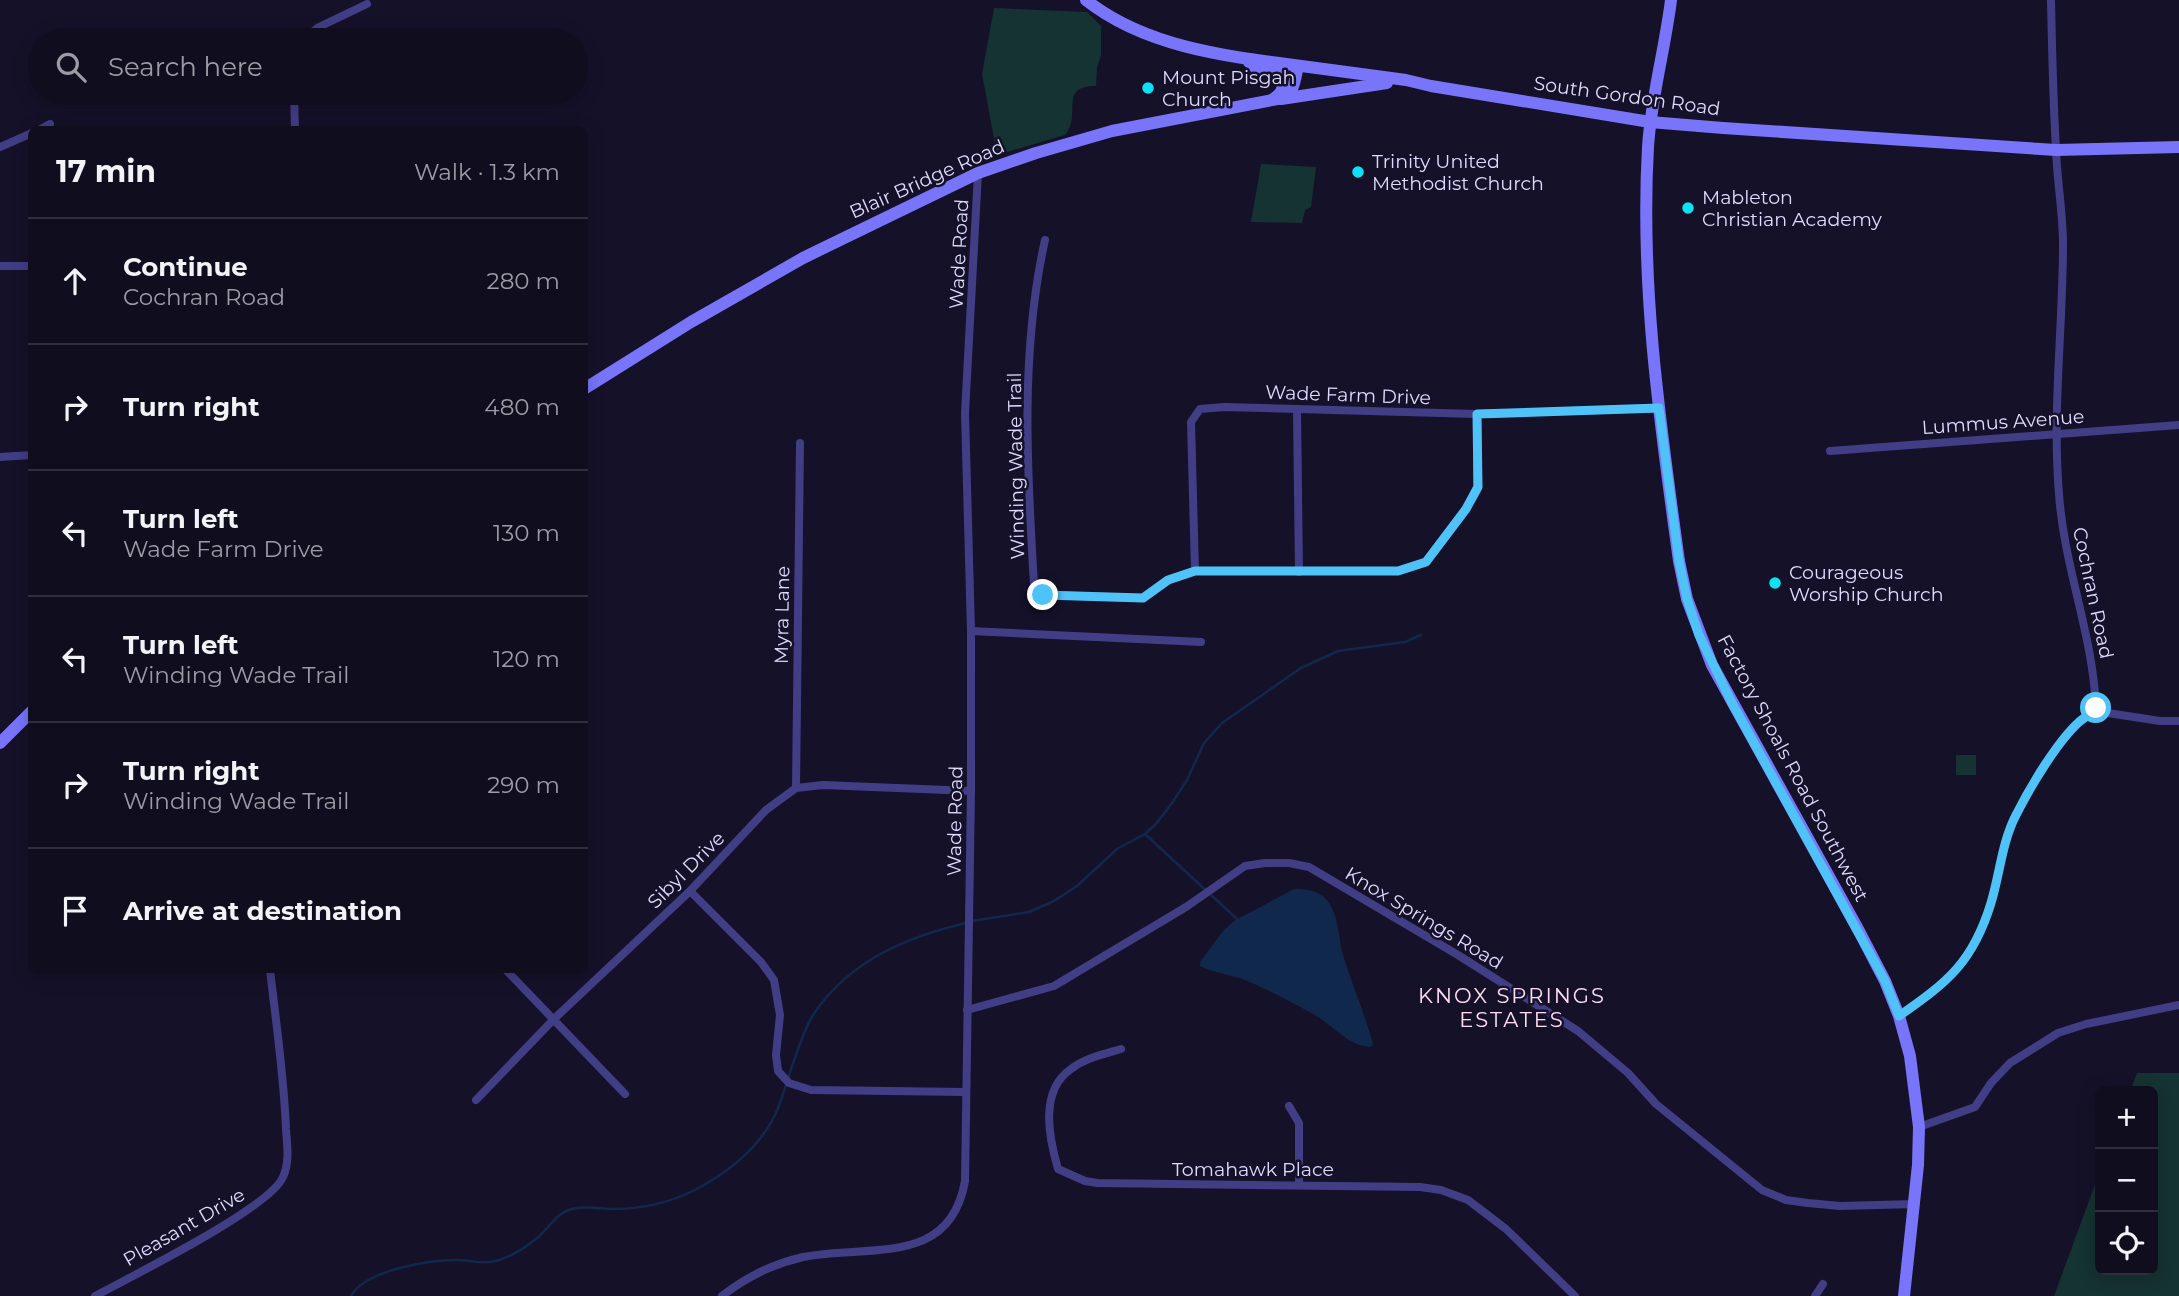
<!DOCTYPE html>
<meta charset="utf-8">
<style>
:root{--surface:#100d1f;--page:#191628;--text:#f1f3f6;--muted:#9c9ca4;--line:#302d3d}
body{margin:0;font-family:Montserrat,sans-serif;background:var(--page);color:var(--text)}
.controls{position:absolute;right:21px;bottom:21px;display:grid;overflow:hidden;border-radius:10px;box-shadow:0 4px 18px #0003}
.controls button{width:63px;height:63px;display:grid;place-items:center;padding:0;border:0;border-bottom:2px solid var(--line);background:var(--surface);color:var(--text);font:35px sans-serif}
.stop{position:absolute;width:21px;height:21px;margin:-16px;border:5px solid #4fc3f7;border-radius:50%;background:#fff}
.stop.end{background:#4fc3f7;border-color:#fff;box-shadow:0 2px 7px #0008}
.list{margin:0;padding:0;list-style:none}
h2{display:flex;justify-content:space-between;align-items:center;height:91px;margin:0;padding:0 28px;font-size:30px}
h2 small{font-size:23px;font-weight:400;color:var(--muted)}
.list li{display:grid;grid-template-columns:46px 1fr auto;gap:21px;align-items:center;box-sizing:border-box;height:126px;padding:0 28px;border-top:2px solid var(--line)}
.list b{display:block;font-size:26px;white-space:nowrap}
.list p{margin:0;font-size:23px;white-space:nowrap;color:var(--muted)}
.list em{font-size:23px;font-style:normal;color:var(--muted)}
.icon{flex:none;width:38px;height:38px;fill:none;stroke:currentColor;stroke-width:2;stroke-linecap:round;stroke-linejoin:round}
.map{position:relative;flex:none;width:2179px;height:1296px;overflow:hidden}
.search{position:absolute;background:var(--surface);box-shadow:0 4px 18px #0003;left:28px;top:28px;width:560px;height:77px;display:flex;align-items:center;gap:18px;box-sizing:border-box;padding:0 24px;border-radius:38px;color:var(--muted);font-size:26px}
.panel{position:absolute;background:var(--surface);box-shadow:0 4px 18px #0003;left:28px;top:126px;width:560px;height:847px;border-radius:10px}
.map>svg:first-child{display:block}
</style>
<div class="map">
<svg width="2179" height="1296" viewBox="0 0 2179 1296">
<rect width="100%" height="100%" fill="#151129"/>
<g fill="#153332">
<path d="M 994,8 L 1087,12 L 1101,26 L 1101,55 L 1097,68 L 1096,86 C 1057,86 1083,115 1065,135 L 997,155 L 982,74 Z"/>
<path d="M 1261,164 L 1316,167 L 1311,207 L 1305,210 L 1302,223 L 1251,222 Z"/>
<rect x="1956" y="755" width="20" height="20"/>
<path d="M 2137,1073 L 2179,1073 L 2179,1296 L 2054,1296 L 2100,1171 L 2100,1270 L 2153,1270 L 2153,1091 L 2130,1091 Z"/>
</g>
<path fill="#11284d" d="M 1294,889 C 1305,889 1317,890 1325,898 C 1339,912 1338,937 1343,955 C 1352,985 1365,1014 1373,1044 L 1371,1047 C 1348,1046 1334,1026 1315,1015 C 1295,1004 1273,992 1252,983 C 1235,975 1217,974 1200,966 L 1200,962 L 1223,931 L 1234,921 Z"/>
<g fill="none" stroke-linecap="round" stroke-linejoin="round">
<g stroke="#11284d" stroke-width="2.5">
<path d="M 1145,834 L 1237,919"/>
<path d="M 972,921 L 1029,912 L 1054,901 L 1077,886 L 1117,849 L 1145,834 L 1156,824 L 1172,803 L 1187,780 L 1204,743 L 1222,723 L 1301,668 L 1338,651 L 1405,642 L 1421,635"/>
<path d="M 351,1296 C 365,1270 430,1260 457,1260 C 472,1260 485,1265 499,1260 C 512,1256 526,1247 536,1239 C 550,1228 557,1210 577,1208 C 588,1206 602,1209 613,1209 C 641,1209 671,1202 695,1190 C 727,1173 759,1148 775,1115 C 784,1096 788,1075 796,1055 C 801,1041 806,1025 815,1012 C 851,960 907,937 966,923"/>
</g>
<g stroke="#413e86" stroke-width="8">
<path d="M 302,40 L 319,27 L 367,4"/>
<path d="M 294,93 L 295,130"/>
<path d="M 39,130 L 50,124"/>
<path d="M 0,147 L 32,133"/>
<path d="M 1045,240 C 1020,352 1027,470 1034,584 L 1043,595 L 1143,598 L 1168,580 L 1195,571 L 1398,571 L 1426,562 L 1466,509 L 1477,487 L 1477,414"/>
<path d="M 0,266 L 32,266"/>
<path d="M 1297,410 L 1299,572"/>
<path d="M 1830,451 L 2179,425"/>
<path d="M 0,457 L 32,455"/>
<path d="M 1195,571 L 1191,422 L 1200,409 L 1224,407 L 1477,414 L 1659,408"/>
<path d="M 971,631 L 1201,642"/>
<path d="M 2095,711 L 2160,721 L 2179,721"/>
<path d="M 796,788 L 800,443"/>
<path d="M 690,891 L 761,962 L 774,980 L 780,1015 L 776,1055 L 778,1071 L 789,1083 L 811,1090 L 966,1092"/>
<path d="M 506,970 L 625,1094"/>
<path d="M 967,1010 L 1054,986 L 1186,907 L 1245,866 L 1265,863 L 1289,863 L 1309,867 L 1458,955 L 1578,1031 L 1628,1073 L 1656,1104 L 1762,1190 L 1786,1200 L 1808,1203 L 1840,1206 L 1915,1204"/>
<path d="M 1899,1016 C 1948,982 1973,962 1991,903 C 2000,873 2002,842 2016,815 C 2030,787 2057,743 2079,722 C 2085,717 2091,714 2096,708 C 2093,635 2064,567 2059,494 C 2052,411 2063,327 2063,244 C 2063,213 2057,181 2056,149 C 2053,99 2052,50 2051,0"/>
<path d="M 1121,1049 C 1104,1054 1085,1058 1071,1069 C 1039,1091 1049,1138 1058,1169 L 1085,1181 L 1097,1183 L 1420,1187 L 1441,1190 L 1468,1200 L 1506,1229 L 1575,1296"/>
<path d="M 476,1100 L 554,1019 L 690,891 L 766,810 L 796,788 L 823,785 L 971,791"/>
<path d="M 1289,1106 L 1299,1123 L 1299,1184"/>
<path d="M 1919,1127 L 1975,1107 L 1991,1083 L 2010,1063 L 2058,1033 L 2086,1024 L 2179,1005"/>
<path d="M 95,1296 C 132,1276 270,1208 283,1177 C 290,1162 287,1144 286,1129 C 284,1076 276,1022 270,970"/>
<path d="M 722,1296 C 746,1277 773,1264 803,1257 C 867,1244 950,1268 965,1181 L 971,791 L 971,631 L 965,413 L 978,173"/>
<path d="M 1815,1296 L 1823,1284"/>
</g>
<g stroke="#7875fa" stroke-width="12">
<path d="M 1086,0 C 1144,46 1223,56 1294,65 C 1331,70 1369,75 1406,80 L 1431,86 L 1650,122 L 1723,128 L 2056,150 L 2179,147"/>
<path d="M 1671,0 C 1665,49 1651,98 1648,147 C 1640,286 1660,423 1679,561 L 1687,599 L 1712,665 L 1859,931 L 1885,981 L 1899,1016 L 1910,1056 L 1919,1127 L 1918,1165 L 1904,1296"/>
<path d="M 1249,62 L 1257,69 L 1279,74 C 1285,85 1284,92 1273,99"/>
<path d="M 1281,99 L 1387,83"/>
<path d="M 584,389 L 691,322 L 803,258 L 978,173 L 1036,153 L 1112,131 L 1283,98 C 1295,92 1295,77 1298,66"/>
<path d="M 0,743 L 32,711"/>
</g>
</g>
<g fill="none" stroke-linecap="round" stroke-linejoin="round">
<path stroke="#4fc3f7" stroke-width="9" d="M 1043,595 L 1143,598 L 1168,580 L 1195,571 L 1398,571 L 1426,562 L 1466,509 L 1478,487 L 1477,414 L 1659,408 L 1679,561 L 1687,599 L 1699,635 L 1732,703 L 1885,981 L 1899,1016 C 1948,982 1973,962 1991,903 C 2000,873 2002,842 2016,815 C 2030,787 2057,742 2079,722 C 2085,717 2091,714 2096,708"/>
</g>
<g fill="#0ee0f6" stroke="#151129" stroke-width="2.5">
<circle cx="1148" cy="88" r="7"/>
<circle cx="1358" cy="172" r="7"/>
<circle cx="1688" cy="208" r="7"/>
<circle cx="1775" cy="583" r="7"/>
</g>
<g text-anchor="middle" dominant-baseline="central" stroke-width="5" stroke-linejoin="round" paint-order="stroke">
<g font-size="19" fill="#dfdbfe" stroke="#151129" text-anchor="start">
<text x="1162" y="77">Mount Pisgah<tspan x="1162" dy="22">Church</tspan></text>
<text x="1372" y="161">Trinity United<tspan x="1372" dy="22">Methodist Church</tspan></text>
<text x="1702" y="197">Mableton<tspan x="1702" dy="22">Christian Academy</tspan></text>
<text x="1789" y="572">Courageous<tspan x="1789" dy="22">Worship Church</tspan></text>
</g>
<g font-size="19" fill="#dfdbfe" stroke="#151129">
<text transform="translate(1627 96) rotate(8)">South Gordon Road</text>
<text transform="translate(927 179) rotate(-24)">Blair Bridge Road</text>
<text transform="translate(959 254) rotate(-87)">Wade Road</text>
<text transform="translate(1348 395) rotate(2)">Wade Farm Drive</text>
<text transform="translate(2003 422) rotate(-4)">Lummus Avenue</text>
<text transform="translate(1016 466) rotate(-91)">Winding Wade Trail</text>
<text transform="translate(2093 593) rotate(78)">Cochran Road</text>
<text transform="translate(782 615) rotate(-89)">Myra Lane</text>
<text transform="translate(1793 768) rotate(62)">Factory Shoals Road Southwest</text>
<text transform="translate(955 821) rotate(-89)">Wade Road</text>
<text transform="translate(686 870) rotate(-45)">Sibyl Drive</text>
<text transform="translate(1424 918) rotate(31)">Knox Springs Road</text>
<text x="1253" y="1169">Tomahawk Place</text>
<text transform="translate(184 1227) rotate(-30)">Pleasant Drive</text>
</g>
<g font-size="21" letter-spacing="2" fill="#feddf2" stroke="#151129">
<text x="1512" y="995">KNOX SPRINGS<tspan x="1512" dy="24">ESTATES</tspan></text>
</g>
</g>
</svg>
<div class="controls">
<button>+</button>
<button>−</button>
<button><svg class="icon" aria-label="locate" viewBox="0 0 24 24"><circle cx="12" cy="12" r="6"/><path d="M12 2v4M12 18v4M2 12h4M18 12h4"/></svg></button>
</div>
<div class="stop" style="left:2096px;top:708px"></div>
<div class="stop end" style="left:1043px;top:595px"></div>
<div class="search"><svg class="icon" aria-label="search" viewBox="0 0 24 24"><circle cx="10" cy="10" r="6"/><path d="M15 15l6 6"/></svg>Search here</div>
<section class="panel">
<h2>17 min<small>Walk · 1.3 km</small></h2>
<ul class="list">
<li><svg class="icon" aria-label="ahead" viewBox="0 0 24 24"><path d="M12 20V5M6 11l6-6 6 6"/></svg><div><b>Continue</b><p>Cochran Road</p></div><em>280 m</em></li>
<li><svg class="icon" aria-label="right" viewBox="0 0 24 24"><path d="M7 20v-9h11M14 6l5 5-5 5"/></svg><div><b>Turn right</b></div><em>480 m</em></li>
<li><svg class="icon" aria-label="left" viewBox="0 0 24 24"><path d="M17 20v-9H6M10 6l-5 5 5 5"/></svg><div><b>Turn left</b><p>Wade Farm Drive</p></div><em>130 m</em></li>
<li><svg class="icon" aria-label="left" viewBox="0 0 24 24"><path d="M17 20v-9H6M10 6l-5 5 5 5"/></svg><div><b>Turn left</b><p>Winding Wade Trail</p></div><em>120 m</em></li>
<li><svg class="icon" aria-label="right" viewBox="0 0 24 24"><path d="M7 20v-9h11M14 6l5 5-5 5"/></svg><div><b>Turn right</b><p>Winding Wade Trail</p></div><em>290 m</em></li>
<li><svg class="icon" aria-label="arrive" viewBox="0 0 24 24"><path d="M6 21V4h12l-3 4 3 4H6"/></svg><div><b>Arrive at destination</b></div></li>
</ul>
</section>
</div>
